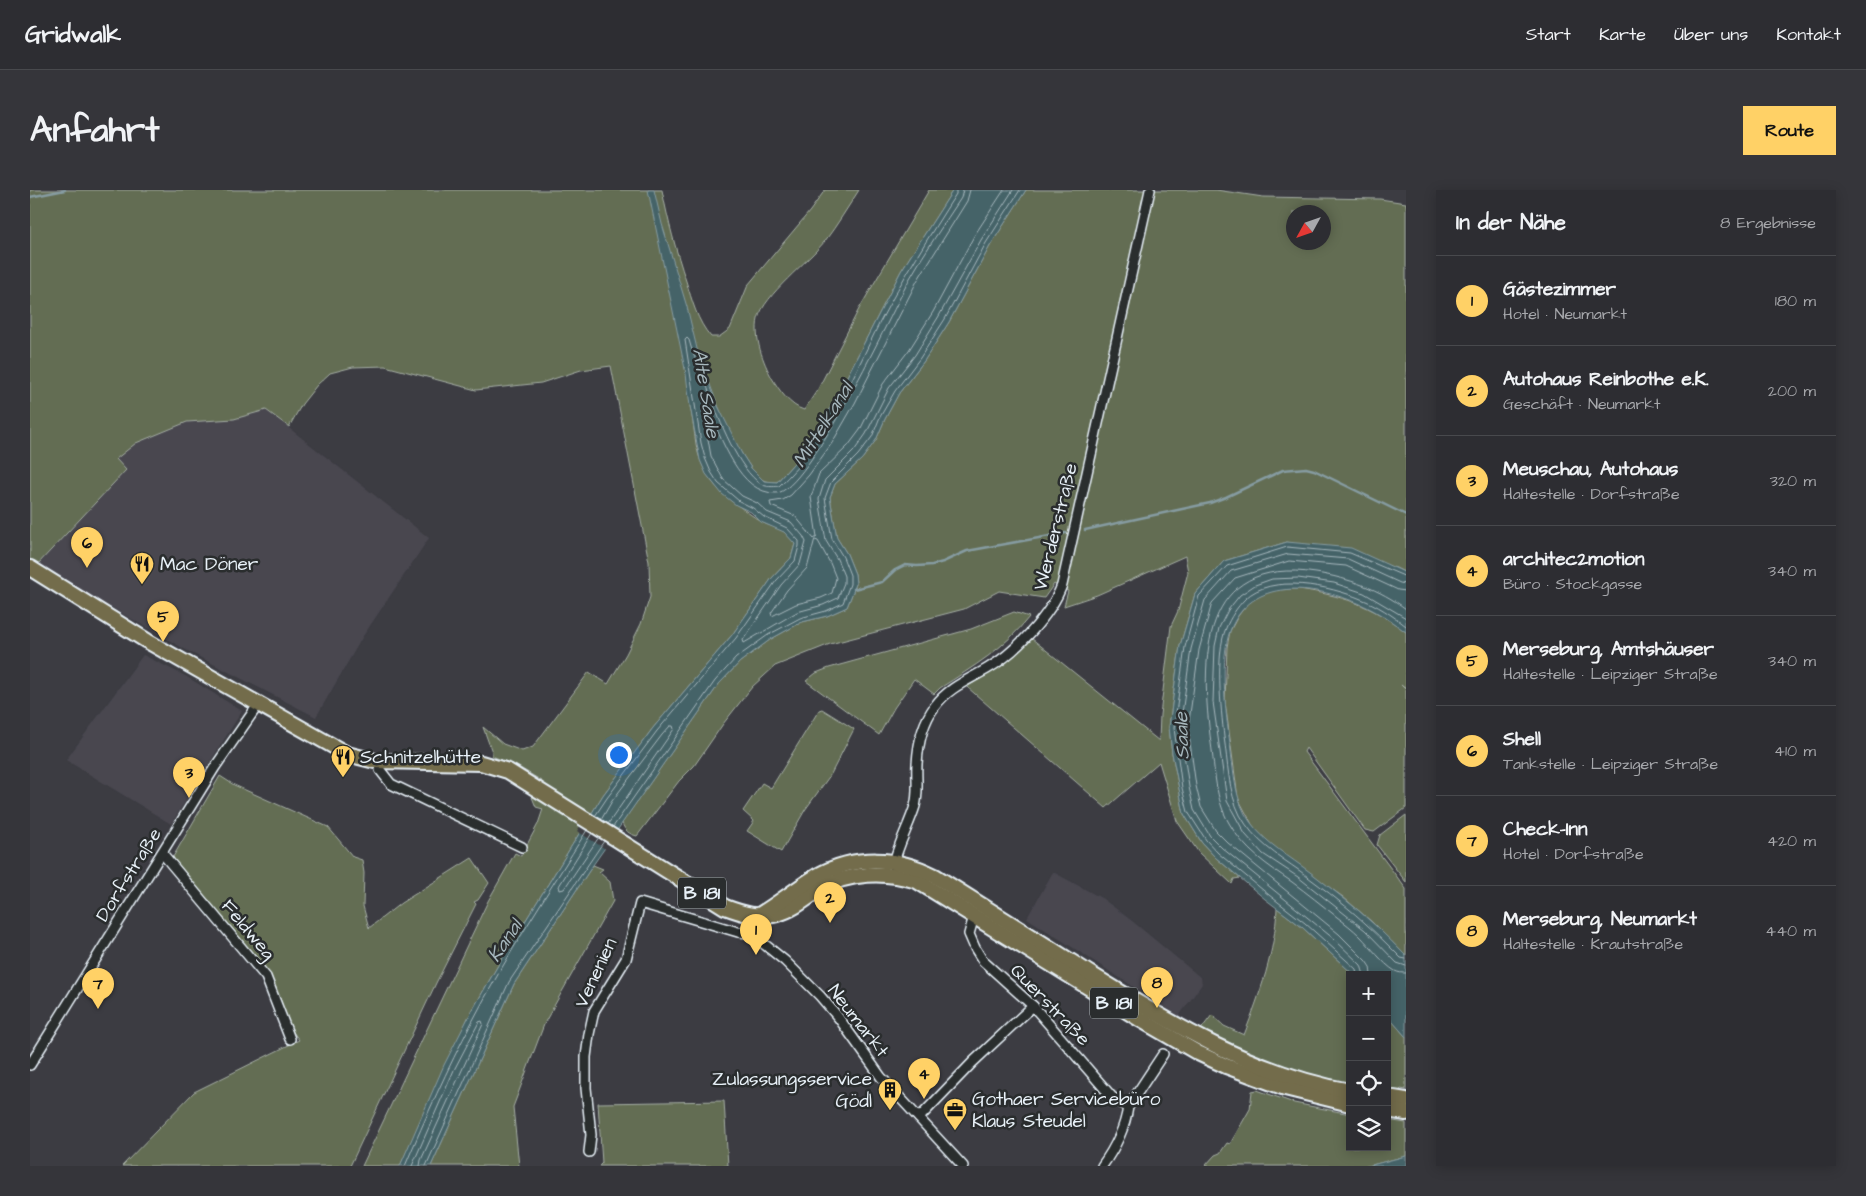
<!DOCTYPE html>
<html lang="de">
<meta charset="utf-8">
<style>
:root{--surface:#2d2d32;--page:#35353a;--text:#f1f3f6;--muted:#a7a8ac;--line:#48494d;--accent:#ffd166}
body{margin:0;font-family:"Architects Daughter",sans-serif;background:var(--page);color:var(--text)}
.controls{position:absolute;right:15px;bottom:15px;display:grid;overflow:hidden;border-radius:0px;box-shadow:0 2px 12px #0003}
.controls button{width:45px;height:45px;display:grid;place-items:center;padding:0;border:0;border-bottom:1px solid var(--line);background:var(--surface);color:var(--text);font:25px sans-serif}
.compass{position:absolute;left:1256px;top:15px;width:45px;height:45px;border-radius:50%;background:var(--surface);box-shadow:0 2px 12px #0003;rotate:230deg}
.you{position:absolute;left:588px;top:564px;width:18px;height:18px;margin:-12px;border:4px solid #fff;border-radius:50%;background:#1a73e8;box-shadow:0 0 0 8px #1a73e833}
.badge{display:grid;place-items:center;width:32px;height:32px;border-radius:50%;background:var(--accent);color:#111;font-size:16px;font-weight:700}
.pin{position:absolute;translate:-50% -41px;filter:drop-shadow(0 1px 2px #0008)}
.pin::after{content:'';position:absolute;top:26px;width:18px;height:15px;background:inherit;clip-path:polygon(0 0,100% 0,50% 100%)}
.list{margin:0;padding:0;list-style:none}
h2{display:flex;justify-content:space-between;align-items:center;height:65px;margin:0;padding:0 20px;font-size:21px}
h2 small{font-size:16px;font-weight:400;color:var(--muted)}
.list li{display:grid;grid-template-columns:32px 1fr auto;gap:15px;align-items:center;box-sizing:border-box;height:90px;padding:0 20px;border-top:1px solid var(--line)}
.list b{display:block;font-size:19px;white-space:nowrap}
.list p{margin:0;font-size:16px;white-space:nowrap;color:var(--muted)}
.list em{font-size:16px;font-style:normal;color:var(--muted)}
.icon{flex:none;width:28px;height:28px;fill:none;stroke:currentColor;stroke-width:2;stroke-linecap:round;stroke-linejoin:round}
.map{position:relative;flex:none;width:1376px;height:976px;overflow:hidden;border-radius:0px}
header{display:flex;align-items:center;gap:30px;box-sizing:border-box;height:70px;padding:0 25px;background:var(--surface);border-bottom:1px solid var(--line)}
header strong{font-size:24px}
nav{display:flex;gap:28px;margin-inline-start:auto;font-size:18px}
.intro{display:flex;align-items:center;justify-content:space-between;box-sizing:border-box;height:120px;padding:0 30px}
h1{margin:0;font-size:35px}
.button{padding:12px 22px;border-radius:0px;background:var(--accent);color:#111;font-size:18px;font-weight:700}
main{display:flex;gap:30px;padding:0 30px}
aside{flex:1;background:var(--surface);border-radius:0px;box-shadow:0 2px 12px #0003}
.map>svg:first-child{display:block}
</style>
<header>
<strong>Gridwalk</strong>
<nav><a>Start</a><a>Karte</a><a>Über uns</a><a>Kontakt</a></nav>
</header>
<div class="intro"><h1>Anfahrt</h1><a class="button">Route</a></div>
<main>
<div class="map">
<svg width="1376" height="976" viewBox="0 0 1376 976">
<rect width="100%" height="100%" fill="#3c3c42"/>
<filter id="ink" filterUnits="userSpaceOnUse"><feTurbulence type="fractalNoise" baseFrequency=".02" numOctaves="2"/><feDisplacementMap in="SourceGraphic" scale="10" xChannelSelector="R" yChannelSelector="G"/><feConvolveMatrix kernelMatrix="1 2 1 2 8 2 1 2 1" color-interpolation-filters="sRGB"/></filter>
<g filter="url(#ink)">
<g fill="#494750">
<path d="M 236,220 L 399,348 L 333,446 L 286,527 L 158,461 L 7,375 L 96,280 L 86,269 L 106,253 L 157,232 L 204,229 Z"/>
<path d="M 113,465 L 157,487 L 212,521 L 141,634 L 36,570 Z"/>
<path d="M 1023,682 L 1073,709 L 1102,731 L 1171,788 L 1172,794 L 1149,826 L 997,728 Z"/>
</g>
<g fill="#636d53" stroke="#a6afa6" fill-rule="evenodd">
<path d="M 0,0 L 632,0 C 638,31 646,61 656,91 C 662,110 667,131 681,147 L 689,147 L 700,139 L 718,95 L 780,21 L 795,0 L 829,0 C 818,17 807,35 795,51 C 778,72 734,105 728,129 C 724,148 733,172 742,188 C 749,200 760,216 774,220 L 788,199 L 829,119 L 899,0 L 923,0 L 871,81 L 808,204 L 786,243 L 764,273 L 747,292 C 743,292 738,292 735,291 C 719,285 693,229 687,213 L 660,216 C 663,229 664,241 666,254 C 674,296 699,309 730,331 C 737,336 748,337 755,342 C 759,345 762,350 765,354 L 761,368 L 742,388 L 702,445 L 623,538 L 573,605 L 467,777 L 438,828 L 370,976 L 332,976 L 458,711 L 485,663 L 491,666 L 508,634 L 513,619 L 506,617 L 502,607 L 512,591 L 487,576 L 462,566 L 462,562 L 453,537 L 473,554 L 492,561 L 503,557 L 559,482 L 578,494 L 596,464 L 611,434 L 620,407 L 619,372 L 581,176 L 551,180 L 511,193 L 446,200 L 355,176 L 323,177 L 300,183 L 287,195 L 272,214 L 259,237 L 236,220 L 204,229 L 157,232 L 106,253 L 86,269 L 96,280 L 7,375 L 0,370 Z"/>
<path d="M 996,0 L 1186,0 L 1233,7 L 1350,9 L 1376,13 L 1376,383 L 1366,378 L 1257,352 L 1194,371 L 1165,404 L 1150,456 L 1139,537 L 1142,563 L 1154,624 L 1172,653 L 1185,667 L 1210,688 L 1204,689 L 1202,694 L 1169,663 L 1147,631 L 1129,572 L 1076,618 L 937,497 L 976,473 L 1001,448 L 1129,551 L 1130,525 L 1141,436 L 1148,421 L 1158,382 L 1155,366 L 1067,405 L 1034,416 L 1038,401 L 1024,394 L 1014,408 L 969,401 L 934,419 L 800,454 L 745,476 L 722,497 L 693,534 L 664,576 L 649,591 L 607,646 C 599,644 595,641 592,633 L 689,494 L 710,472 L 741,449 L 772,432 L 797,426 L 817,417 L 826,394 L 825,384 L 817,364 L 807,348 L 800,307 L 805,294 L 832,269 L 846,250 L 855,229 L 869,203 L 894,171 L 919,132 L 960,56 ZM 1264,22 L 1294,22 L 1294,52 L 1264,52 Z"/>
<path d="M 1269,399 C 1313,406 1339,414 1376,442 L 1376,499 L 1371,495 L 1376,500 L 1376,618 L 1344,642 L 1335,640 L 1276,558 L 1274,562 L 1376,699 L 1376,766 L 1342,732 L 1313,707 L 1240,655 L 1224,638 L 1208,608 L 1195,512 L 1197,457 L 1200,441 L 1208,426 L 1218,413 L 1229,406 L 1244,400 Z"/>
<path d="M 984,422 L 999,427 C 975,458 943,477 910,498 L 904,504 L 884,489 L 864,518 L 849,545 L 776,491 L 786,483 L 799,478 L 941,439 Z"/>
<path d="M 792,519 L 824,539 L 801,584 L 775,620 L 751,662 L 717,641 L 724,631 L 713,621 L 732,593 L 741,598 L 789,520 Z"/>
<path d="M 190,586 L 204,595 L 298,637 L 323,667 L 332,670 L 334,683 L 333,716 L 339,738 L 371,713 L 442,668 L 459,693 L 448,710 L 444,712 L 446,714 L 406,793 L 320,976 L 92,976 L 164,902 L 269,850 L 263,842 L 241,788 L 147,674 L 143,667 Z"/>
<path d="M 1376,625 L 1376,692 L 1347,655 L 1350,645 Z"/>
<path d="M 563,675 L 573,679 L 569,682 L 580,692 L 583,711 L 515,832 L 483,917 L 489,976 L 401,976 L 484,794 Z"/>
<path d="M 1247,718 L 1272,737 L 1324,785 L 1320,785 L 1320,896 L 1244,876 L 1169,842 L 1182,825 L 1194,836 L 1214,845 C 1230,804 1245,762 1247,718 Z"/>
<path d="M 1357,825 L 1376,847 L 1376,900 L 1371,899 L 1367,903 L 1357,902 Z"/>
<path d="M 1227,900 L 1264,913 L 1320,924 L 1320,957 L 1357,957 L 1357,930 L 1376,933 L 1376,966 L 1338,976 L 1175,976 L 1185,965 L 1190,963 L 1197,953 L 1200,954 L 1220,919 L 1222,901 Z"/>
<path d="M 694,911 L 698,976 L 569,976 L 572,973 L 568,913 Z"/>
</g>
<g fill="#456368" stroke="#869ca2">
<path d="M 618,0 L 624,0 L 632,34 L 657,117 L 668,163 L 688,216 L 712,264 L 721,278 L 734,291 L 747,292 L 764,273 L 786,243 L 808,204 L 871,81 L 923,0 L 996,0 L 960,56 L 919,132 L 894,171 L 869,203 L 855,229 L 846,250 L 832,269 L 805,294 L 800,307 L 807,348 L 817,364 L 825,384 L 826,394 L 817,417 L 797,426 L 772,432 L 741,449 L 710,472 L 689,494 L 563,675 L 484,794 L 401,976 L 370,976 L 414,875 L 438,828 L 467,777 L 573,605 L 623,538 L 702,445 L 742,388 L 761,368 L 765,354 L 754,342 L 731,332 L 721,322 L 706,315 L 692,304 L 676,284 L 670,270 L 660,216 L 656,184 Z"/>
<path d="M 1257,352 L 1321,358 L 1376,383 L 1376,442 C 1361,431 1345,420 1328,413 C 1283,395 1221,386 1200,441 C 1190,468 1195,518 1199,546 C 1203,572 1203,601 1215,624 C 1229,648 1251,661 1273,677 C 1286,686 1299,697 1312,707 C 1335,725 1356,745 1376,766 L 1376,847 L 1357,825 L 1357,785 L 1324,785 L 1272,737 L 1235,709 L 1185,667 L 1172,653 L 1154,624 L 1142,563 L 1139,537 L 1150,456 L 1165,404 L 1194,371 Z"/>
<path d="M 1376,966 L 1376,976 L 1338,976 Z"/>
</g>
<path fill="#3c3c42" d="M 559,622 L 589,642 L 577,660 L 547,641 Z"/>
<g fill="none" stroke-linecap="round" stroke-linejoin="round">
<g stroke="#a7b8be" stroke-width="1">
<path d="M 933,0 L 931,8 C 914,34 896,60 880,88 C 863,120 778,303 746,303 C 709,304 692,248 678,220 L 676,219 L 673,221 L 681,266 L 693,289 L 712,306 L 727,313 L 737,322 L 761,332 L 773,346 L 776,352 L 770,374 L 751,395 L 713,450 L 714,453 L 767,422 L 793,415 L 808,408 L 814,393 L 814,386 L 807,369 L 796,351 L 789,309 L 795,290 L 824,261 L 836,244 L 859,198 L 885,165 L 909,126 L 951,50 L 983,0"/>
<path d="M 940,0 L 937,11 L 887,91 L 825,213 L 802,253 L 779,285 L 761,305 L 753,310 L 740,312 L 741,316 L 765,326 L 784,349 L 787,347 L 781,307 L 789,284 L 818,256 L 830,240 L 853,194 L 879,160 L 903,122 L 944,46 L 974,0"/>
<path d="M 785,350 L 788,351 L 800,373 L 806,388 L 802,403 L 791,408 L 766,414 L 742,426 L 741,423 L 757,400 L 777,378 Z"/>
<path d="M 1376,419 C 1350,399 1318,388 1286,383 C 1169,365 1170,470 1181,553 C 1185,580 1185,609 1199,633 C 1214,660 1237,675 1262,692 C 1277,703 1292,715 1307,727 C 1315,733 1323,739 1330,746 C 1341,757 1352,773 1365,781 C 1369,783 1372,783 1376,783"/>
<path d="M 1376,428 L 1334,403 L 1304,393 L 1268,388 L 1242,389 L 1225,395 L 1210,405 L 1198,420 L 1189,438 L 1185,456 L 1183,512 L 1197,611 L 1215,644 L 1233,664 L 1268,687 L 1335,740 L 1367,773 L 1376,776"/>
<path d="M 1376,436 C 1362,425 1347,415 1331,409 C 1300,396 1241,383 1215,409 C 1207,417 1200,428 1196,438 C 1185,464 1191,519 1194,547 C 1198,573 1198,601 1210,625 C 1224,651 1247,665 1270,681 C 1283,691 1297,701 1309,711 C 1331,728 1351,748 1371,768 L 1376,769"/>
<path d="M 565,626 L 577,608 L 627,541 L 706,448 L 746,391 L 765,371 L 769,356 L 769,351 L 757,338 L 734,327 L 723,318 L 709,311 L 688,293 L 681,282 L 675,268 L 671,253 L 655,150 L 657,148 L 659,150 C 664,169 673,186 680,204 C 689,230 708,279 731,294 C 735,297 744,297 749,296 C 796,253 822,188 850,132 C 873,88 899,46 926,4 L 926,0"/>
<path d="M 571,630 L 582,611 L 632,545 L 640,536 L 643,536 L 644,539 L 578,634"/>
<path d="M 583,637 L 685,491 L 706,468 L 738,445 L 770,428 L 796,421 L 813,413 L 820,394 L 820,385 L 813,367 L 802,349 L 795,308 L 801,292 L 828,265 L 842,247 L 850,227 L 865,201 L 890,168 L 915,129 L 956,53 L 990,0"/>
<path d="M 562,643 L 529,696 L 530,700 L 534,699 L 569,647"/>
<path d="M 1327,785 L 1326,779 L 1275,733 L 1239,705 L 1188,663 L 1176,650 L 1158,622 L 1152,598 L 1144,538 L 1155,457 L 1169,406 L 1197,376 L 1257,357 L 1320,363 L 1376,387"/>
<path d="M 1334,785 L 1331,775 L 1304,749 L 1192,658 L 1180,646 L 1164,620 L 1159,597 L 1150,538 L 1161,459 L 1175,410 L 1201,381 L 1258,364 L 1318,369 L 1370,393 L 1376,394"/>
<path d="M 1341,785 L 1340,777 L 1336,771 L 1309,744 L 1198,653 L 1186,641 L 1171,617 L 1166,596 L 1158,538 L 1169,460 L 1182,413 L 1205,388 L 1259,371 L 1316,376 L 1368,400 L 1376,401"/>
<path d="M 375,976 C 396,927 417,879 442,832 C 476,766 518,703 557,640"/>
<path d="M 382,976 L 424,880 L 449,832 L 452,831 L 453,834 L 391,970 L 390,976"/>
<path d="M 396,976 L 479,792 L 574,651"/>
</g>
<g stroke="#869ca2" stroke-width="2.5">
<path d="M 0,7 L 35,0"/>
<path d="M 1055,340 L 1180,313 L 1196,307 L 1253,280 L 1276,278 L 1284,280 L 1376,325"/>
<path d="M 824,399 L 852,392 L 865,380 L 875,375 L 887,376 L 902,375 L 913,372 L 937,361 L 1036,343"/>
</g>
<defs>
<g id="minor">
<path d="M 350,571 L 350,580 L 361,594 L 492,657"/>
<path d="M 132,663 L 236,787 L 260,849"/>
<path d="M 863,677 C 867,656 879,636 885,616 C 889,602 886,588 887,574 C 888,555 893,532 905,516 C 918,498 938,490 957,479 C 985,463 1021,425 1032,395 L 1120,0"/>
<path d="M 729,725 L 730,744 L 734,754 L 755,771 L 790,806 L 808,827 L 851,887 L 933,976"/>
<path d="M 944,726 L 939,744 L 945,758 L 953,771 L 1003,816 L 1082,907 L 1098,917"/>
<path d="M 0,875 L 185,577 L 228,515"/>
<path d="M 889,928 L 943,872 L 1003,816"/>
<path d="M 559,962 L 561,945 L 556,898 L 556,867 L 559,844 L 564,821 L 596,769 L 610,713 L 708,742 L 730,744"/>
<path d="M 1072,976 C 1085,958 1095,938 1098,917 L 1133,864"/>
</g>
<g id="primary">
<path d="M 0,378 L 117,451 L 317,564 L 345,571 L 451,573 L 478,581 L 695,717 C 711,723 730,729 747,724 C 763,720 777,708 790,699 C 819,682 855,681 887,691 L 1111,830 L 1168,863 L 1196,876 L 1255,898 L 1320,914"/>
<path d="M 729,725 C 749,713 767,698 787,686 C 825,665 867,666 905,686 C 956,718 1006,749 1056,781 C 1139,832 1222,884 1320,901"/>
<path d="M 1357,907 L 1376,910"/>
<path d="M 1357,920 L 1376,923"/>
</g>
</defs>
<use href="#minor" stroke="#e8f1f8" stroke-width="12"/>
<use href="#primary" stroke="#e8f1f8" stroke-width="18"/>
<use href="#minor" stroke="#2a2d2e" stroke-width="9"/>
<use href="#primary" stroke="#736c4b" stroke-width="14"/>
</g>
</g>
<defs>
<symbol id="restaurant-pin" viewBox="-11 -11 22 30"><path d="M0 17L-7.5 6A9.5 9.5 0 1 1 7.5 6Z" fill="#ffd166" stroke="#2a2d2e"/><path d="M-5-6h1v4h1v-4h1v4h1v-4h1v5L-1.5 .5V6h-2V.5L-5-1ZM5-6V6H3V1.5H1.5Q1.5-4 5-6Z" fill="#111"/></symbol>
<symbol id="building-pin" viewBox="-11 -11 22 30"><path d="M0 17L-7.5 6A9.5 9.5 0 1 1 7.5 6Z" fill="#ffd166" stroke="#2a2d2e"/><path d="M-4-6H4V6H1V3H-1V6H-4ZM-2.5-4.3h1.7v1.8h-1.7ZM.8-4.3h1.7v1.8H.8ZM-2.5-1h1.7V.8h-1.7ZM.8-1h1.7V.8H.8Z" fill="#111"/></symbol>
<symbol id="office-pin" viewBox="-11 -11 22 30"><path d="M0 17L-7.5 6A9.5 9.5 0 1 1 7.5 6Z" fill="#ffd166" stroke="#2a2d2e"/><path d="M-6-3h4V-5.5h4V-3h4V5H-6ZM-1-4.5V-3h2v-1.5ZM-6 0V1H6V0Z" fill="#111"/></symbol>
</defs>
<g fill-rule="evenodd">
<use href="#restaurant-pin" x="98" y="360" width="28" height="38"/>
<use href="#restaurant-pin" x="299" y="553" width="28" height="38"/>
<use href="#building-pin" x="846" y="886" width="28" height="38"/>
<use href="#office-pin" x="911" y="906" width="28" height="38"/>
</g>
<g text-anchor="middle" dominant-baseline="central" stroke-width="5" stroke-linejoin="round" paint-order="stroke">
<g fill="#2a2d2e" stroke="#afb6bb" stroke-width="1">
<rect x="648" y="687.5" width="48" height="31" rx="4"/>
<rect x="1060" y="797.5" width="48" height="31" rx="4"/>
</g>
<g font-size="18" font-weight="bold" fill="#e8f1f8">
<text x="672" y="703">B 181</text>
<text x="1084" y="813">B 181</text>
</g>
<g font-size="19" fill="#e8f1f8" stroke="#2a2d2e">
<text transform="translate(1026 337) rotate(-76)">Werderstraße</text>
<text transform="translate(99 685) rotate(-58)">Dorfstraße</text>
<text transform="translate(218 740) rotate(50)">Feldweg</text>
<text transform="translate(566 783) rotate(-65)">Venenien</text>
<text transform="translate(1020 815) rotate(46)">Querstraße</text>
<text transform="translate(828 831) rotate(52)">Neumarkt</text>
</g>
<g font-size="19" fill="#e8f1f8" stroke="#2a2d2e" text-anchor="start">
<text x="130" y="374">Mac Döner</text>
<text x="330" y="567">Schnitzelhütte</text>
<text x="842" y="889" text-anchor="end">Zulassungsservice<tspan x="842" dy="22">Gödl</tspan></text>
<text x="942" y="909">Gothaer Servicebüro<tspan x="942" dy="22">Klaus Steudel</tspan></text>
</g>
<g font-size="20" font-style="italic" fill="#a7b8be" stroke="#2a2d2e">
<text transform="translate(676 203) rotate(81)">Alte Saale</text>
<text transform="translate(793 235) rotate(-58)">Mittelkanal</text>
<text transform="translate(1152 546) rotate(-92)">Saale</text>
<text transform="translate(475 751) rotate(-56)">Kanal</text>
</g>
</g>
</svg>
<div class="controls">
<button>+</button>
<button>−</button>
<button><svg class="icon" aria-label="locate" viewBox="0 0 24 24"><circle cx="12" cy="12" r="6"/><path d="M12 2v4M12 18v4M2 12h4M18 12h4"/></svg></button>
<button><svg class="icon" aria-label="layers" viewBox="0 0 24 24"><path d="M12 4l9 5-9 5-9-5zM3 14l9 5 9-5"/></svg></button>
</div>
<svg class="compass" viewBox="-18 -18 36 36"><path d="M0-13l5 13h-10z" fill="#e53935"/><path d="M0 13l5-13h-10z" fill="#a7a8ac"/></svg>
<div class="you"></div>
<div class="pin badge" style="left:726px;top:765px">1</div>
<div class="pin badge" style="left:800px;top:733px">2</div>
<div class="pin badge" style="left:159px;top:608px">3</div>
<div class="pin badge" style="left:894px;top:909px">4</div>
<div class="pin badge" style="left:133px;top:452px">5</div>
<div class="pin badge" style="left:57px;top:378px">6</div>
<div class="pin badge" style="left:68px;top:819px">7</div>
<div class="pin badge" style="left:1127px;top:818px">8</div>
</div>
<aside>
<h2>In der Nähe<small>8 Ergebnisse</small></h2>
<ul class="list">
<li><span class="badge">1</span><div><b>Gästezimmer</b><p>Hotel · Neumarkt</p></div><em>180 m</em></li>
<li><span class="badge">2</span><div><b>Autohaus Reinbothe e.K.</b><p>Geschäft · Neumarkt</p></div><em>200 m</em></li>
<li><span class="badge">3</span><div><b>Meuschau, Autohaus</b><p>Haltestelle · Dorfstraße</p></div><em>320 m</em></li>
<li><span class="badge">4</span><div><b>architec2motion</b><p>Büro · Stockgasse</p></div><em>340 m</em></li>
<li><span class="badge">5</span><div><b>Merseburg, Amtshäuser</b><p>Haltestelle · Leipziger Straße</p></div><em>340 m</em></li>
<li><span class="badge">6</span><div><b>Shell</b><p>Tankstelle · Leipziger Straße</p></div><em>410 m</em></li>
<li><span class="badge">7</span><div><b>Check-Inn</b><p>Hotel · Dorfstraße</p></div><em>420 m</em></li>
<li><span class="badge">8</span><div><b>Merseburg, Neumarkt</b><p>Haltestelle · Krautstraße</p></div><em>440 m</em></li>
</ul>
</aside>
</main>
